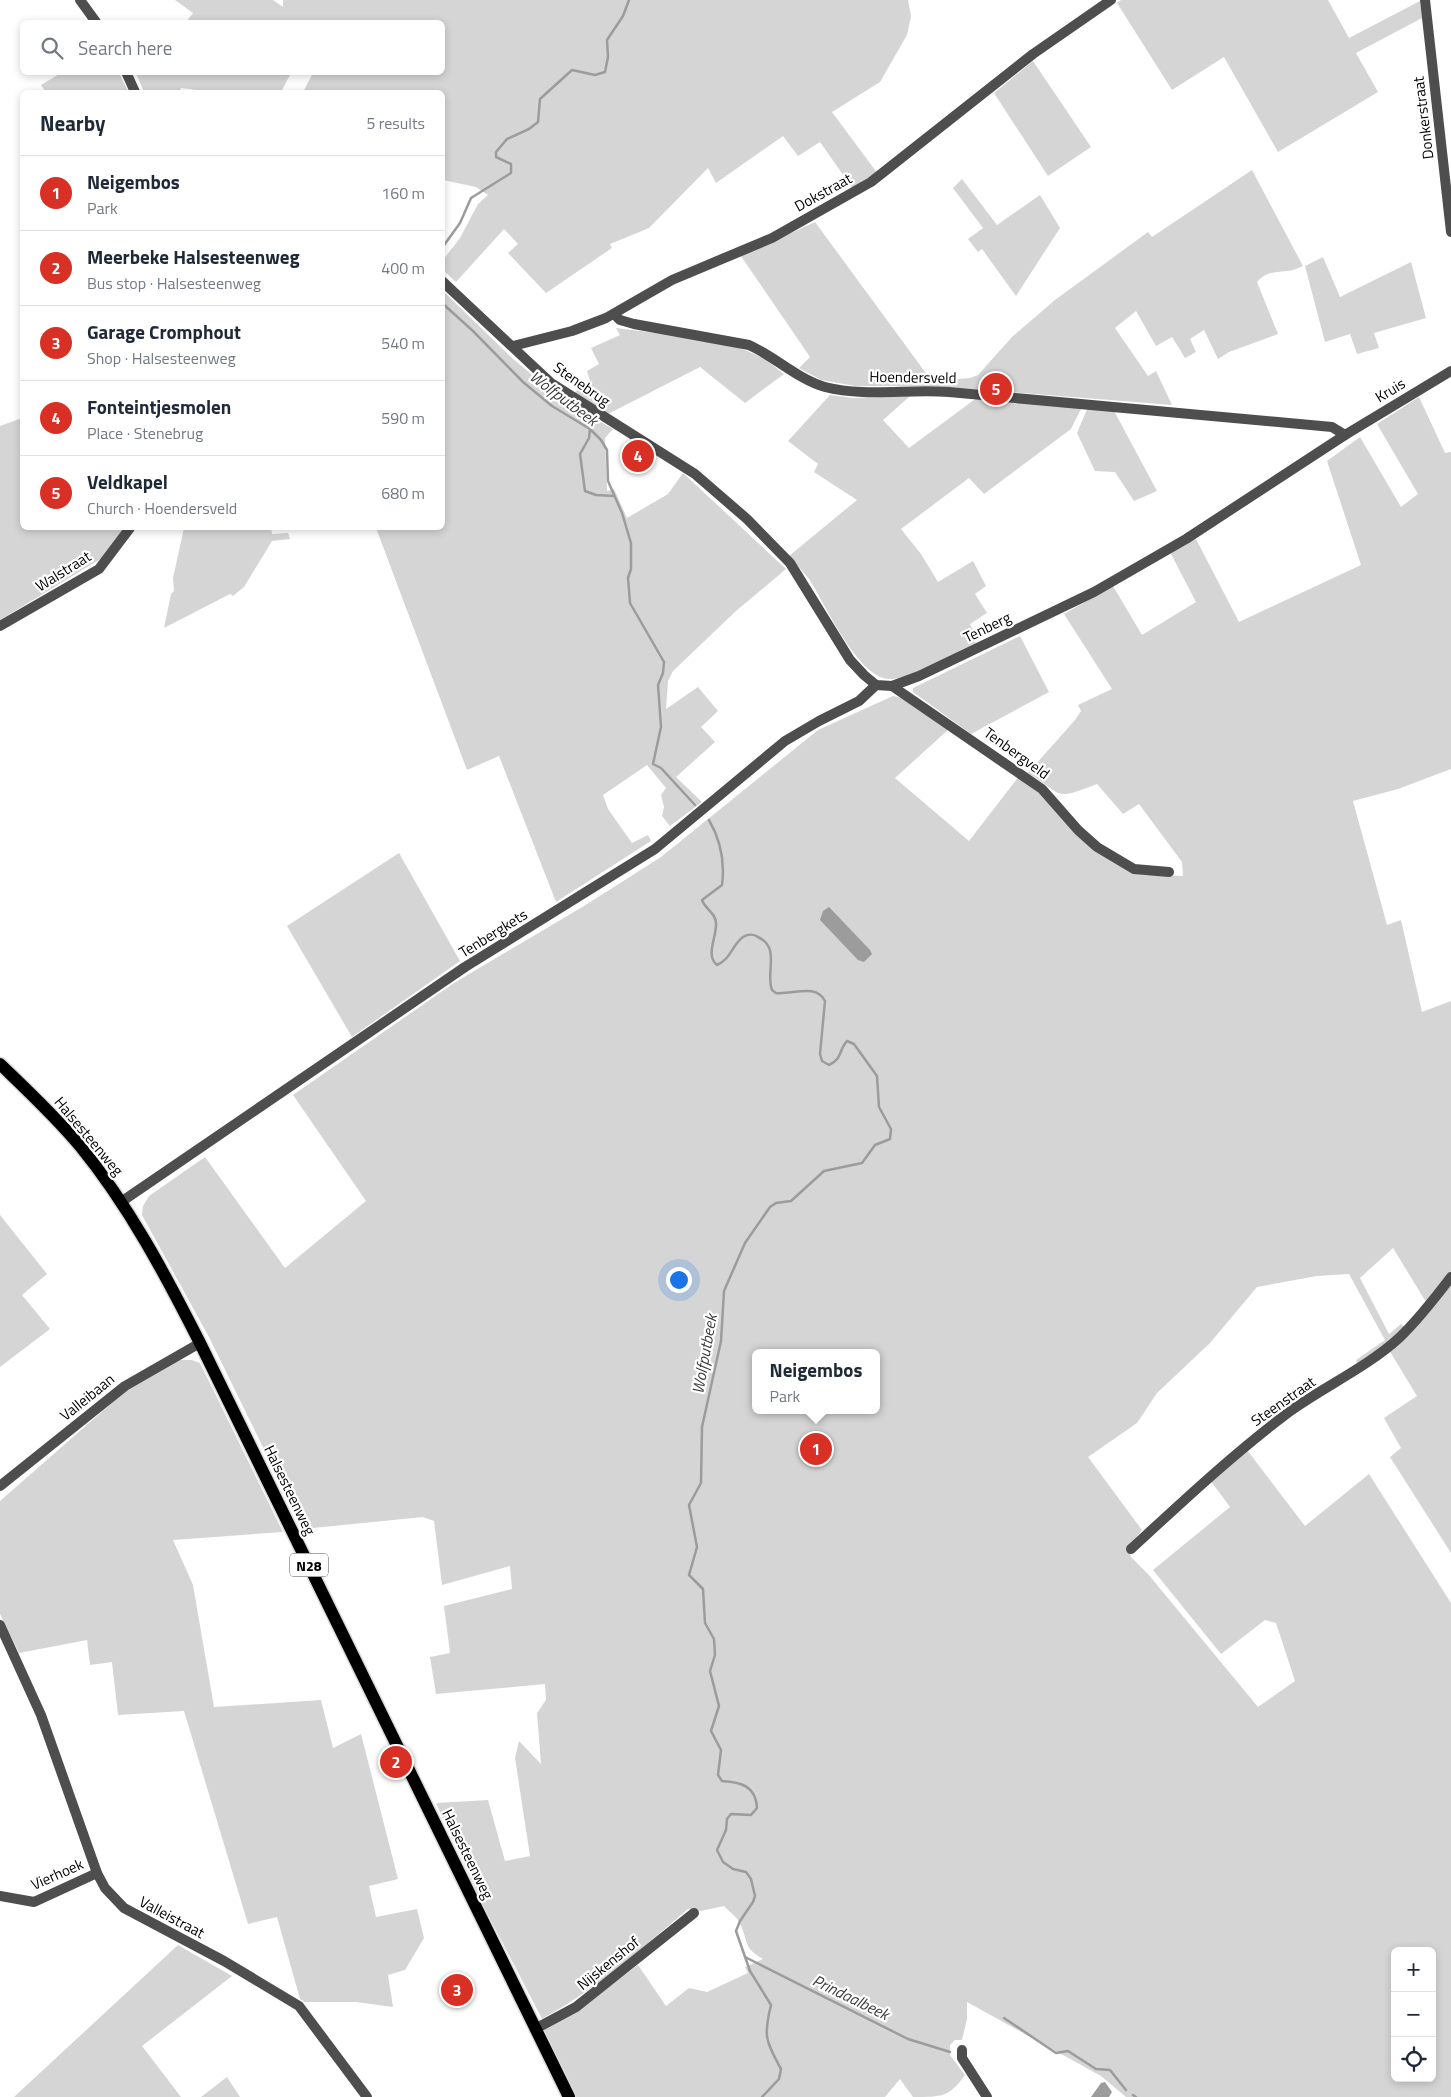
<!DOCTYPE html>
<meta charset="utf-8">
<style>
:root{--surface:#fff;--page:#f6f6f7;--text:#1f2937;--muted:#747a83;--line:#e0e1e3;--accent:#d93025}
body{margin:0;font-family:"Titillium Web",sans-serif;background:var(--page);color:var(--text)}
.controls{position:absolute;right:15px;bottom:15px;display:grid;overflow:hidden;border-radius:8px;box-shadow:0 2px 8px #0003}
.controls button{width:45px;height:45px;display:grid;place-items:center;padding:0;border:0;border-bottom:1px solid var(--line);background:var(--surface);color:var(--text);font:25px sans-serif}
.you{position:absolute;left:678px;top:1279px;width:18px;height:18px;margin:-12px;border:4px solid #fff;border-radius:50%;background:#1a73e8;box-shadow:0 0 0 8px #1a73e833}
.badge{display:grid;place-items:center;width:32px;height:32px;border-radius:50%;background:var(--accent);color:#fff;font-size:16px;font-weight:700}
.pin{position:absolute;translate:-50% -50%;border:2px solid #fff;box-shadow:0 1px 5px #0006}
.popup{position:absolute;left:752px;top:1349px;width:128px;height:65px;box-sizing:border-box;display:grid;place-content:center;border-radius:8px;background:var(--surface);filter:drop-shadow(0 1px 4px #0005);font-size:16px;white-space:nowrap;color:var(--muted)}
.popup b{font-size:19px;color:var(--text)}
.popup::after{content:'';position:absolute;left:50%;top:100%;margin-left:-10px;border:10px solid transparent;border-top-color:var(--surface)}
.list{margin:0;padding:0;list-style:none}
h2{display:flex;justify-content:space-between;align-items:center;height:65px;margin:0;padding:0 20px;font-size:21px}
h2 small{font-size:16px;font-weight:400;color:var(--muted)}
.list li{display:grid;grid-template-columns:32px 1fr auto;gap:15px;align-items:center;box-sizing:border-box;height:75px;padding:0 20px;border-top:1px solid var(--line)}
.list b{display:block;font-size:19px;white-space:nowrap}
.list p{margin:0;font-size:16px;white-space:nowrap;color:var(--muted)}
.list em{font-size:16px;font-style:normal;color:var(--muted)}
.icon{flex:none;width:28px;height:28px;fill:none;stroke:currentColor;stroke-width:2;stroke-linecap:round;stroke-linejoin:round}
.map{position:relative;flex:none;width:1451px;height:2097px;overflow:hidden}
.search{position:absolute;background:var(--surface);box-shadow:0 2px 8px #0003;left:20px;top:20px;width:425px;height:55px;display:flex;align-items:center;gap:12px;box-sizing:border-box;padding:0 18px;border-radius:8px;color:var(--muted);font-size:19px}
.panel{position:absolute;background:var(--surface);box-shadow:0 2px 8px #0003;left:20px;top:90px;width:425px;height:440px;border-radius:8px}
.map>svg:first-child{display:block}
</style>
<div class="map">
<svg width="1451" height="2097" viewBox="0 0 1451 2097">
<rect width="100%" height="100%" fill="#fff"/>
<g fill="#d5d5d5" fill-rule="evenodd">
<path d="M 175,0 L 273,0 L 283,7 L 283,0 L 908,0 L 911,16 L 907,35 L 880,82 L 832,112 L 878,174 L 853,189 L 820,142 L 798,156 L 783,136 L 716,183 L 708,168 L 649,228 L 610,244 L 612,248 L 546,293 L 508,253 L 518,244 L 504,229 L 456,282 L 443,270 L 443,260 L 460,238 L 478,204 L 488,195 L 476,187 L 443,180 L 442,92 L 303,92 L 313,73 L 442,72 L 442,22 L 186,22 L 193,13 Z"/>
<path d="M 1121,0 L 1328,0 L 1349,38 L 1420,1 L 1422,18 L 1356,53 L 1378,92 L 1278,152 L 1224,57 L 1172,90 L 1117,3 Z"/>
<path d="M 1033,61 L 1091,147 L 1048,176 L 994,93 Z"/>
<path d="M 61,73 L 119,73 L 128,91 L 46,92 L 41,85 Z"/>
<path d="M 136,73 L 291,73 L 281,92 L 214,92 L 181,88 L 179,92 L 144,92 Z"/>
<path d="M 1252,170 L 1303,266 C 1298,268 1292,271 1287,271 C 1273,273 1267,271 1257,282 L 1278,334 L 1229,352 L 1218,359 L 1204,330 L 1190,339 L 1196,352 L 1185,358 L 1172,337 L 1156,346 L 1136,311 L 1115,328 L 1148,376 L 1156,371 L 1172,405 L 934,386 L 855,386 L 821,380 L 799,368 L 810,357 L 741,256 L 815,222 L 928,376 L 935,381 L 970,378 L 978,375 L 1012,337 L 1055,300 L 1148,232 L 1152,237 Z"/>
<path d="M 962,179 L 997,225 L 1040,195 L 1060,228 L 1016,296 L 982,249 L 978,252 L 968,239 L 983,228 L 953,188 Z"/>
<path d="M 1323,257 L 1340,297 L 1411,262 L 1426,318 L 1374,333 L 1379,348 L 1357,354 L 1350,334 L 1325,342 L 1305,266 Z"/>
<path d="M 443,291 L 512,358 L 561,399 L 613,429 L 605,438 L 607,491 L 614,489 L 627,518 L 668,494 L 683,473 L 786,569 L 736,611 L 673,671 L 668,681 L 666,709 L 698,687 L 718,711 L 701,727 L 715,742 L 676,777 L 702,802 L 670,826 L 662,816 L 664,807 L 661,795 L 666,788 L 647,765 L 603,795 L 608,809 L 632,843 L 648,835 L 651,841 L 556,902 L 499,756 L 467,770 L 376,528 L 442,528 Z"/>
<path d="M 616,328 C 659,334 726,338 763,358 C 770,362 777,369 784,374 L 745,403 L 700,367 L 608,414 L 574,393 L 590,381 L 587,371 L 599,364 L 591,348 L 620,335 Z"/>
<path d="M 830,395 L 853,398 L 910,396 L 883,420 L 909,448 L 978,397 L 1082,407 L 1071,429 L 984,494 L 969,478 L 901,529 L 921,554 L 938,582 L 973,561 L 986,586 L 975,594 L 987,613 L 970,624 L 974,632 L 970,634 L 976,643 C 954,653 914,677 892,679 C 859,682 825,603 809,579 C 803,571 796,564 789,556 L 857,500 L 814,472 L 818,464 L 788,441 Z"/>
<path d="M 1419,397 L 1445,453 L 1451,452 L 1451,769 L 1398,789 L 1353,801 L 1387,925 L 1401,920 L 1422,1012 L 1451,1001 L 1451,1271 L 1426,1302 L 1393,1248 L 1360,1278 L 1389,1334 L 1401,1324 L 1405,1327 L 1358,1365 L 1356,1360 L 1385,1340 L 1349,1274 L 1317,1276 L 1257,1287 L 1210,1343 L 1157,1393 L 1137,1423 L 1088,1457 L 1142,1530 L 1128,1547 L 1131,1557 L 1148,1574 L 1258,1707 L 1295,1681 L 1276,1623 L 1265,1620 L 1221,1654 L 1153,1570 L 1230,1507 L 1210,1480 L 1247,1450 L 1305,1526 L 1369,1474 L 1451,1603 L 1451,2097 L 1126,2097 L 1101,2076 L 967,2002 L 967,2019 L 962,2040 L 955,2040 L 950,2045 L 950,2055 L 965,2075 C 949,2097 943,2097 913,2097 L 900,2079 L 885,2097 L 576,2097 L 543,2030 L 577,2011 L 638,1965 L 666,2006 L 689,1988 L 707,1992 L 748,1973 L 745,1967 L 763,1959 C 741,1947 749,1938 738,1920 C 735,1915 728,1911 724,1906 L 701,1911 L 688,1909 C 641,1949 596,1989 542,2019 L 484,1907 L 436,1803 L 488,1800 L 505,1861 L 530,1856 L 515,1758 L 519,1741 L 541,1764 L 537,1713 L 546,1700 L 545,1684 L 436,1694 L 430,1657 L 450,1653 L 444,1606 L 512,1589 L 510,1566 L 442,1585 L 434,1521 L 423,1517 L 303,1529 L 210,1339 L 142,1215 L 143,1206 L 149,1196 L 205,1157 L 285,1268 L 366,1201 L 293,1095 L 454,983 L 584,906 L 661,857 L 818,730 L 893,696 L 903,698 L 949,729 L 895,778 L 969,841 L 1020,775 L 1047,800 L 1094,851 L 1133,873 L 1183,876 L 1182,862 L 1139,804 L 1123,814 L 1097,784 C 1052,801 1066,796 1028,773 L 1075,720 L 1081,711 L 1078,705 L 1112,689 L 1064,614 L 1113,586 L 1142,635 L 1196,602 L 1170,552 L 1196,539 L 1239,622 L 1361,565 L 1327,461 L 1360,437 L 1401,507 L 1418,494 L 1377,424 ZM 756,1353 L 876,1353 L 876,1410 L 756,1410 ZM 1395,1951 L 1432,1951 L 1432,2078 L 1395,2078 Z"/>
<path d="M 1088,407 L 1113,409 L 1157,491 L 1134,501 L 1115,472 L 1095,471 L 1077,433 Z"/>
<path d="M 22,418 L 22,528 L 124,528 L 102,558 L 0,620 L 0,426 Z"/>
<path d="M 184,528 L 271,528 L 272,534 L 288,533 L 290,539 L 272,541 L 244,587 L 233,596 L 230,594 L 164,628 L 171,594 L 174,591 L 173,578 Z"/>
<path d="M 1020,636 L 1049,692 L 971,734 L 913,692 L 913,688 Z"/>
<path d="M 399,853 L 460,961 L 352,1037 L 287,926 Z"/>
<path d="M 0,1215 L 47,1274 L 22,1295 L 50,1329 L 0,1367 Z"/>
<path d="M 1451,1284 L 1451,1553 L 1390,1457 L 1401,1448 L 1384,1418 L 1417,1396 L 1389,1350 Z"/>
<path d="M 178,1360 L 192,1360 L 200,1363 L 283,1532 L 173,1540 L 193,1585 L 214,1707 L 321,1700 L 333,1748 L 361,1734 L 398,1879 L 369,1886 L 376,1917 L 417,1909 L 424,1938 L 405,1970 L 388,1975 L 393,2007 L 356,2002 L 305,2002 L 300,1999 L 277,1917 L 248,1924 L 184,1711 L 118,1715 L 112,1662 L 90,1665 L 87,1640 L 19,1653 L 0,1614 L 0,1501 L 130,1387 Z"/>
<path d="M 178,1945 L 232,1976 L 142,2046 L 181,2097 L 14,2097 Z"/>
<path d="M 227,2077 L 240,2097 L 201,2097 Z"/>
</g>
<g fill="#9c9c9c">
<path d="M 829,907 L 870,950 L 872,954 L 864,962 L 858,960 L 820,920 L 823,911 Z"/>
<path d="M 1105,2082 L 1112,2092 L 1109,2097 L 1091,2097 L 1101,2083 Z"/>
</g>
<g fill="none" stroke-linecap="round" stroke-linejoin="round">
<g stroke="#9c9c9c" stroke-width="2.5">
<path d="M 442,248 L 460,223 L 471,198 L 511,173 L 511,164 L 496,157 L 496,152 L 507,139 L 529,129 L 538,122 L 540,99 L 572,70 L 595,75 L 605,72 L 608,57 L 607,40 L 623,16 L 629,0"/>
<path d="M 442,303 L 473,331 L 523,382 L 552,406 L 590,429 L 601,440 L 607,450 L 608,481 L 622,513 L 631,543 L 631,569 L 628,578 L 630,603 L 664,662 L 663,673 L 658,685 L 661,727 L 653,764 L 661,768 L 695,805"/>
<path d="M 590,429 L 589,438 L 580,454 L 585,491 L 596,495 L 614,496"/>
<path d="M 709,820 C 720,839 725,862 722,885 L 702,900 C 705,909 716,913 716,923 C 717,937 705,955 717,965 C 731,959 732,945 743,937 C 748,934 754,934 758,937 C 781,948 765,972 772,990 L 776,993 C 792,995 816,983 825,1001 L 820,1054 L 822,1061 L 829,1065 C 842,1060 839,1049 847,1041 L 854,1044 L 877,1076 L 879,1107 L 891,1129 L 890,1139 L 875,1145 L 862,1163 L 824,1171 L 791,1201 L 776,1203 L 770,1207 L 745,1243 L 724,1291 L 721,1341 L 702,1427 L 701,1483 L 689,1505 L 697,1547 L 689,1575 L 703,1589 L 705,1623 L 714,1639 L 715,1655 L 710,1671 L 719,1706 L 711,1731 L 721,1750 L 718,1775 L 722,1781 C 741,1782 756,1786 757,1808 L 751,1815 L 731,1814 L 727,1819 L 726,1830 L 717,1850 L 723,1862 L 733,1869 L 746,1872 L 751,1879 L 755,1896 L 753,1902 L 740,1921 L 736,1931 L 750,1971 L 771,2005 C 763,2037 766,2041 781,2069 L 779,2079 L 762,2097"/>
<path d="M 745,1957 L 908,2039 L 950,2052"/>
<path d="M 1004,2018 L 1056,2053 L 1068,2051 L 1096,2069 L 1110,2070 L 1126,2090"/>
<path d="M 1133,2095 L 1136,2097"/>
</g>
<defs>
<path id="primary" d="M 0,1064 C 27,1090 56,1117 80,1146 C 129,1206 165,1274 200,1343 L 569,2097"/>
</defs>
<use href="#primary" stroke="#dbdbdb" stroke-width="15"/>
<g stroke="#4e4e4e" stroke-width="10">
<path d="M 80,0 L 96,22"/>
<path d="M 1425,0 L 1451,232"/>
<path d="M 126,72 L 135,92"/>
<path d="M 442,281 L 551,383 L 695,474 L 747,519 L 790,563 L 850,660 L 864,675 L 876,685 L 892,686 L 919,676 L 1094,592 L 1186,539 L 1345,435 L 1451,371"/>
<path d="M 614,314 L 620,320 L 634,324 L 749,345 C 774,356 799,380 825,387 C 864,397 908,389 949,392 C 1077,404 1204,415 1332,427 L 1345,435"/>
<path d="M 513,346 L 572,331 L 606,318 L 672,280 L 772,238 L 871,182 L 1033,54 L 1111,0"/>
<path d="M 0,626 L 99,569 L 130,528"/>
<path d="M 892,686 L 1042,789 L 1078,830 L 1097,847 L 1134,869 L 1169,872"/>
<path d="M 121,1202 L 465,967 L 655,849 L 785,741 L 819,721 L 859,701 L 876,685"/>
<path d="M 0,1486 L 125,1386 L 200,1343"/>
<path d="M 1131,1549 C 1182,1502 1233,1454 1289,1412 C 1325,1386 1366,1368 1399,1338 C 1418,1320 1435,1298 1451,1277"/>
<path d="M 0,1625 L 41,1715 L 97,1873 L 105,1888 L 124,1908 L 224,1961 L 299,2006 L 367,2097"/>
<path d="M 0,1896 L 34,1902 L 97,1873"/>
<path d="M 535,2029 L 576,2007 L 694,1913"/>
<path d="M 962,2050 L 962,2058 L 987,2097"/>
</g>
<use href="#primary" stroke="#000" stroke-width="12"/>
</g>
<g text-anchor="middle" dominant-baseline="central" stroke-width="4.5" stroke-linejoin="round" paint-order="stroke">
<rect fill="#fff" stroke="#4c4c4c" stroke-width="1" x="290" y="1553.5" width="38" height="23" rx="4"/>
<g font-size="14" font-weight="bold" fill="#000">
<text x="309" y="1565">N28</text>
</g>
<g font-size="15" fill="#000" stroke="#fff">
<text transform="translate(1423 118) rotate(-97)">Donkerstraat</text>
<text transform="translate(823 192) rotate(-29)">Dokstraat</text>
<text transform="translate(913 377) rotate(1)">Hoendersveld</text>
<text transform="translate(582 384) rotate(35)">Stenebrug</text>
<text transform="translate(1390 390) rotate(-31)">Kruis</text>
<text transform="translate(63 571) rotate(-32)">Walstraat</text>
<text transform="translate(987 627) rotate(-26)">Tenberg</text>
<text transform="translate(1017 753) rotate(36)">Tenbergveld</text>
<text transform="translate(493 933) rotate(-32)">Tenbergkets</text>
<text transform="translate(89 1136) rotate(50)">Halsesteenweg</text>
<text transform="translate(87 1397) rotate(-39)">Valleibaan</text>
<text transform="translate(1283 1401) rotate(-35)">Steenstraat</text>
<text transform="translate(290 1490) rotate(64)">Halsesteenweg</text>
<text transform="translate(468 1854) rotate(64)">Halsesteenweg</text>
<text transform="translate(57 1874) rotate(-24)">Vierhoek</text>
<text transform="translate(172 1917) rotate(28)">Valleistraat</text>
<text transform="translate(608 1963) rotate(-39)">Nijskenshof</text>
</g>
<g font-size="16" font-style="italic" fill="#3d3d3d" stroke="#fff">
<text transform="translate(564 398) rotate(37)">Wolfputbeek</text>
<text transform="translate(704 1354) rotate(-80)">Wolfputbeek</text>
<text transform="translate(851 1997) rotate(26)">Prindaalbeek</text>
</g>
</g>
</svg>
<div class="controls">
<button>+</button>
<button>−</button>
<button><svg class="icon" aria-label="locate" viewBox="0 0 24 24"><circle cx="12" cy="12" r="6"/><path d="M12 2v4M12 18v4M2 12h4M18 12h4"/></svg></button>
</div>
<div class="you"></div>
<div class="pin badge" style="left:816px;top:1449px">1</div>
<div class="popup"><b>Neigembos</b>Park</div>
<div class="pin badge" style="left:396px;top:1762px">2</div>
<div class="pin badge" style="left:457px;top:1990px">3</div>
<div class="pin badge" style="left:638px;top:456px">4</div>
<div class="pin badge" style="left:996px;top:389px">5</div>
<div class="search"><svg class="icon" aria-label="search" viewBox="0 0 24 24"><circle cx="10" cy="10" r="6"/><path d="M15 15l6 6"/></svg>Search here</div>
<section class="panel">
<h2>Nearby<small>5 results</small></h2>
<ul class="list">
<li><span class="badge">1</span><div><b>Neigembos</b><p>Park</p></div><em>160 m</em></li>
<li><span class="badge">2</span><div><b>Meerbeke Halsesteenweg</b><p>Bus stop · Halsesteenweg</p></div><em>400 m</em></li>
<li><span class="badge">3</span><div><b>Garage Cromphout</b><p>Shop · Halsesteenweg</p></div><em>540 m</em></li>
<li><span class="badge">4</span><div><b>Fonteintjesmolen</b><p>Place · Stenebrug</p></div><em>590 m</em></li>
<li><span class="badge">5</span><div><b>Veldkapel</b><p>Church · Hoendersveld</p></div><em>680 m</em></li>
</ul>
</section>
</div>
